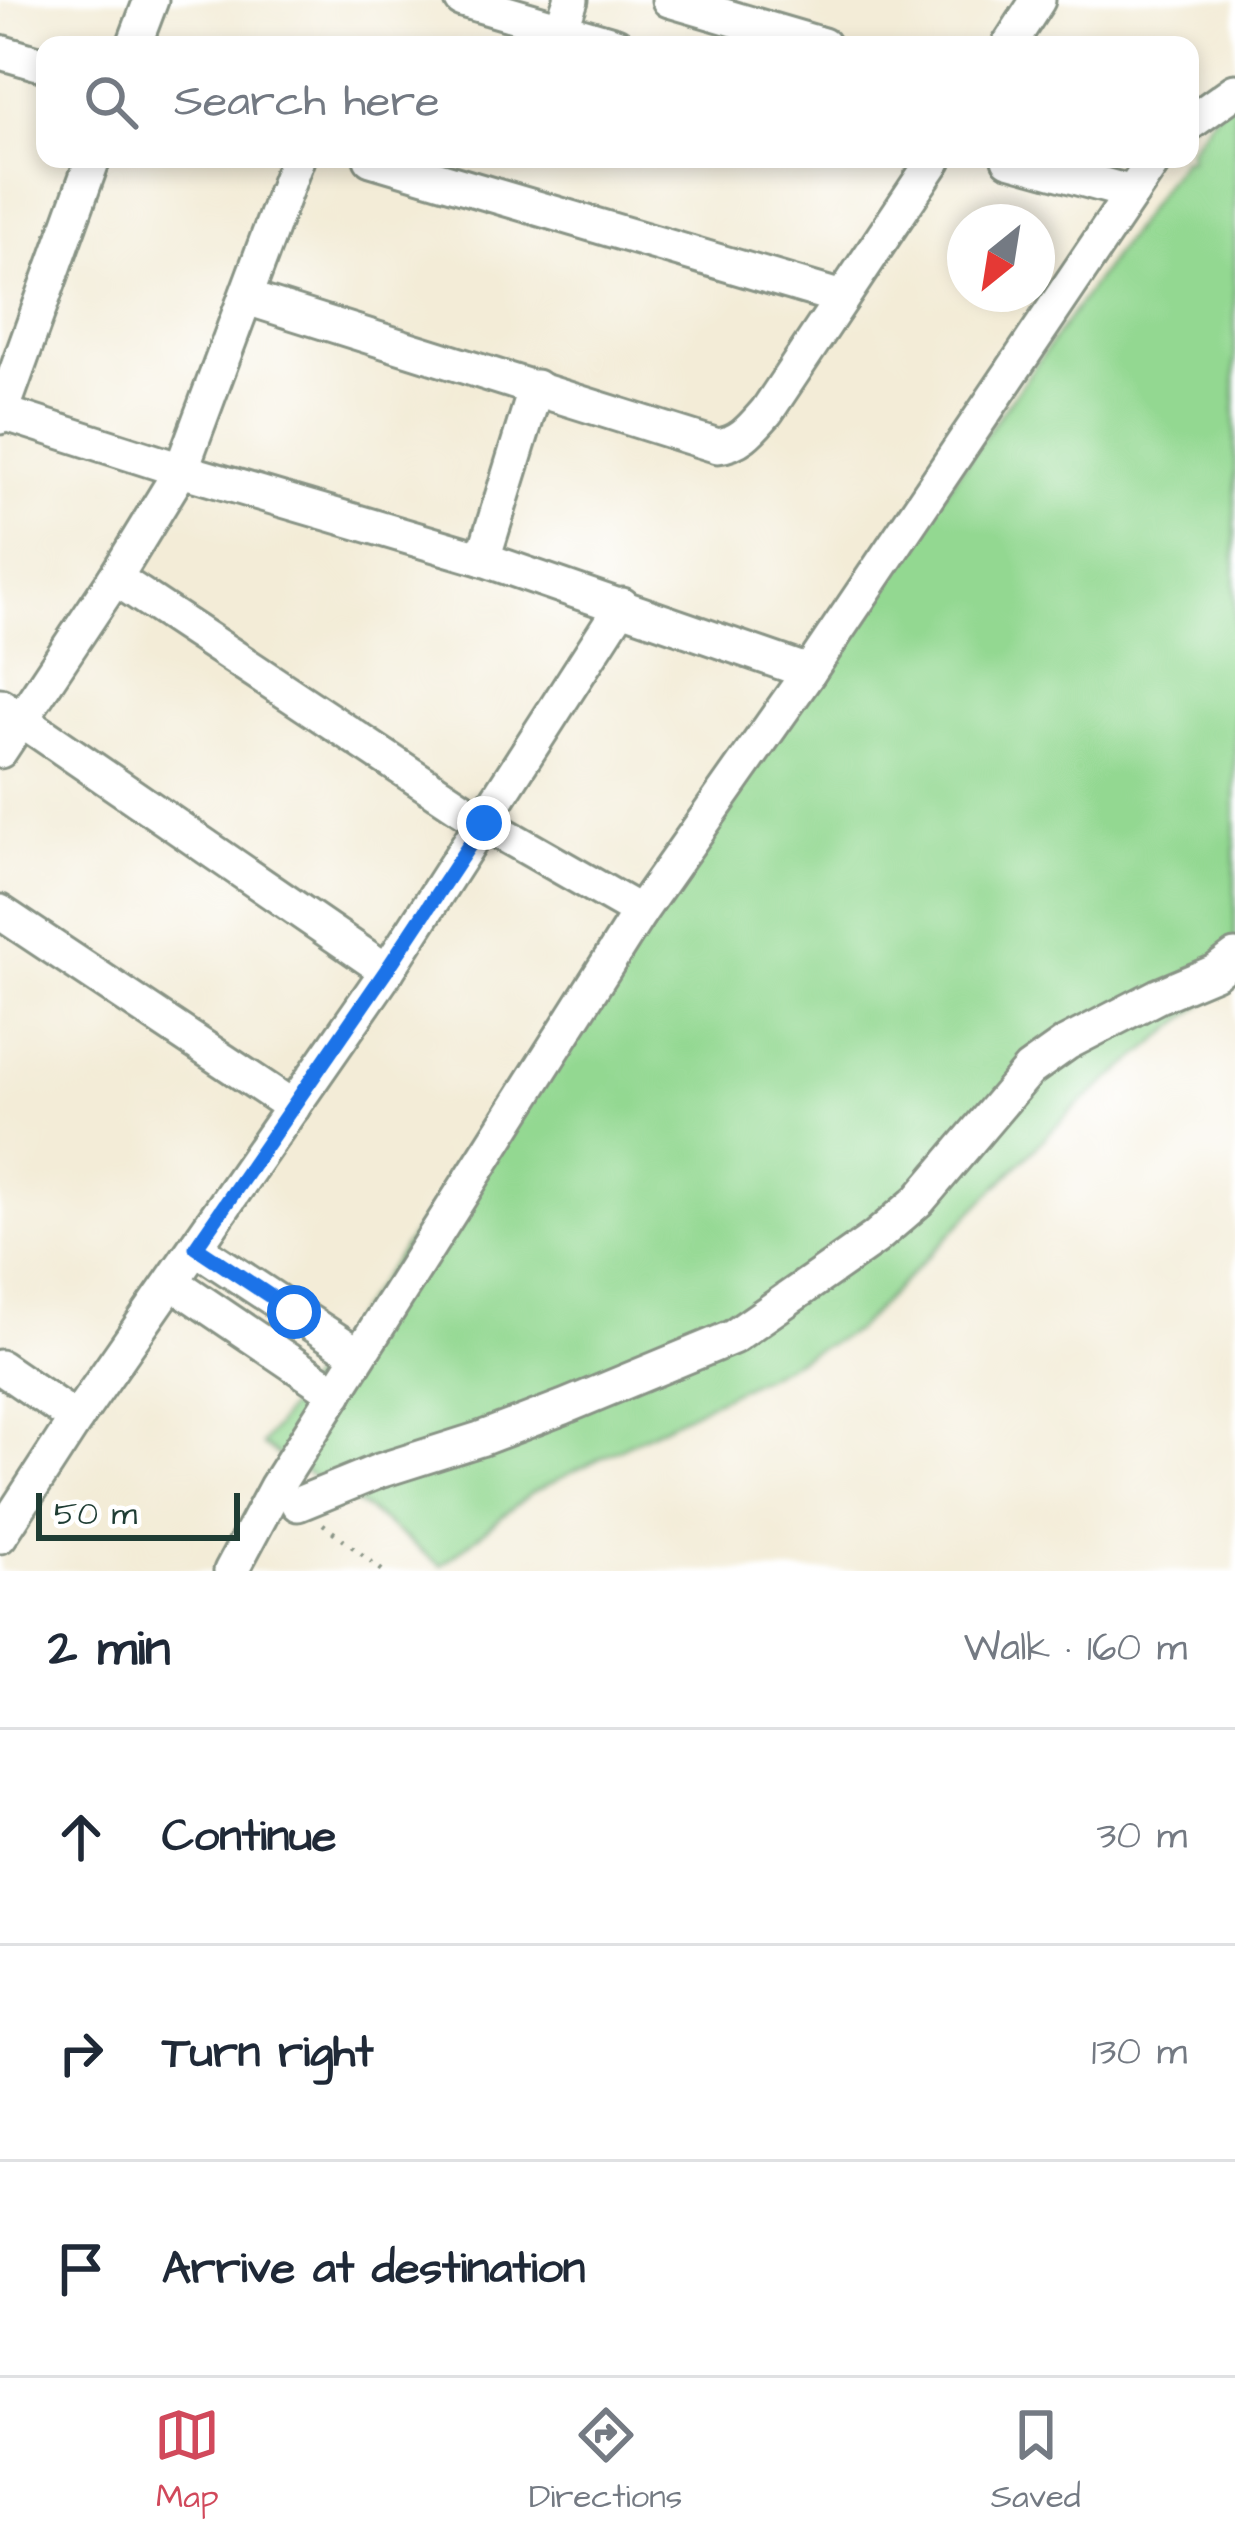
<!DOCTYPE html>
<meta charset="utf-8">
<style>
:root{--surface:#fff;--page:#f2f2f3;--text:#1f2937;--muted:#747a83;--line:#e0e1e3;--accent:#d1495b}
body{margin:0;font-family:"Architects Daughter",sans-serif;background:var(--page);color:var(--text)}
.compass{position:absolute;left:947px;top:204px;width:108px;height:108px;border-radius:50%;background:var(--surface);box-shadow:0 6px 18px #0003;rotate:210deg}
.scale{position:absolute;left:36px;bottom:30px;width:204px;box-sizing:border-box;padding-left:12px;border:6px solid #1f3d34;border-top:0;font-size:33px;line-height:42px;white-space:nowrap;color:#1f3d34;-webkit-text-stroke:9px #fff;paint-order:stroke}
.stop{position:absolute;width:36px;height:36px;margin:-27px;border:9px solid #1a73e8;border-radius:50%;background:#fff}
.stop.end{background:#1a73e8;border-color:#fff;box-shadow:0 3px 12px #0008}
.list{margin:0;padding:0;list-style:none}
h2{display:flex;justify-content:space-between;align-items:center;height:156px;margin:0;padding:0 48px;font-size:51px}
h2 small{font-size:39px;font-weight:400;color:var(--muted)}
.list li{display:grid;grid-template-columns:78px 1fr auto;gap:36px;align-items:center;box-sizing:border-box;height:216px;padding:0 48px;border-top:3px solid var(--line)}
.list b{display:block;font-size:45px;white-space:nowrap}
.list em{font-size:39px;font-style:normal;color:var(--muted)}
.icon{flex:none;width:66px;height:66px;fill:none;stroke:currentColor;stroke-width:2;stroke-linecap:round;stroke-linejoin:round}
.map{position:relative;flex:none;width:1235px;height:1571px;overflow:hidden}
.search{position:absolute;background:var(--surface);box-shadow:0 6px 18px #0003;left:36px;right:36px;top:36px;height:132px;display:flex;align-items:center;gap:30px;box-sizing:border-box;padding:0 42px;border-radius:24px;color:var(--muted);font-size:45px}
.sheet{height:804px;background:var(--surface)}
nav{display:flex;justify-content:space-around;align-items:center;box-sizing:border-box;height:168px;border-top:3px solid var(--line);background:var(--surface);font-size:33px;color:var(--muted)}
nav a{display:grid;justify-items:center;gap:6px}
nav .on{color:var(--accent)}
.map>svg:first-child{display:block}
</style>
<div class="map">
<svg width="1235" height="1571" viewBox="0 0 1235 1571">
<rect width="100%" height="100%" fill="#fff"/>
<filter id="ink" filterUnits="userSpaceOnUse"><feTurbulence type="fractalNoise" baseFrequency=".00833" numOctaves="2"/><feDisplacementMap in="SourceGraphic" scale="24" xChannelSelector="R" yChannelSelector="G"/><feConvolveMatrix kernelMatrix="1 2 1 2 8 2 1 2 1" color-interpolation-filters="sRGB"/></filter>
<filter id="wash" filterUnits="userSpaceOnUse"><feTurbulence type="fractalNoise" baseFrequency=".004" numOctaves="4" result="noise"/><feDisplacementMap in="SourceGraphic" scale="48" xChannelSelector="R" yChannelSelector="G"/><feGaussianBlur stdDeviation="2.7" result="paint"/><feColorMatrix in="noise" values="0 0 0 0 0 0 0 0 0 0 0 0 0 0 0 0 0 1.4 0 .05"/><feComposite in="paint" operator="in"/></filter>
<g filter="url(#wash)">
<rect width="100%" height="100%" fill="#f3ecd7"/>
<path fill="#93d891" stroke="#598a62" stroke-width="3" d="M 1235,86 L 1235,978 L 1070,1112 L 856,1330 L 531,1493 L 441,1566 L 371,1512 L 262,1445 L 1183,159 L 1190,159 L 1190,149 Z"/>
</g>
<g filter="url(#ink)">
<g fill="none" stroke-linecap="round" stroke-linejoin="round">
<defs>
<g id="minor">
<path d="M 462,0 L 616,45"/>
<path d="M 669,0 L 823,45"/>
<path d="M 561,29 L 571,0"/>
<path d="M 134,45 L 151,0"/>
<path d="M 1009,45 L 1038,0"/>
<path d="M 0,52 L 45,65"/>
<path d="M 1190,123 L 1235,91"/>
<path d="M 371,159 L 842,298"/>
<path d="M 1009,159 L 1132,193"/>
<path d="M 247,298 L 718,446 C 741,443 752,428 767,411 L 935,159"/>
<path d="M 0,412 L 181,470 L 483,559 L 809,672"/>
<path d="M 0,417 L 93,159"/>
<path d="M 483,559 L 536,387"/>
<path d="M 115,578 L 484,823 L 640,912"/>
<path d="M 0,705 L 387,971"/>
<path d="M 0,751 L 115,578 L 181,470 L 297,159"/>
<path d="M 0,912 L 293,1107"/>
<path d="M 196,1248 L 359,1355"/>
<path d="M 172,1282 L 336,1393"/>
<path d="M 0,1367 L 76,1419"/>
<path d="M 298,1504 L 379,1471 L 480,1439 L 564,1407 L 733,1337 L 875,1238 L 919,1200 L 1029,1070 L 1067,1043 L 1158,996 L 1215,972 L 1235,957"/>
<path d="M 0,1536 L 76,1419 L 387,971 L 622,605"/>
<path d="M 231,1571 L 276,1487 L 640,912 L 809,672 L 1155,159"/>
</g>
</defs>
<use href="#minor" stroke="#899486" stroke-width="39"/>
<path stroke="#899486" stroke-width="4.5" stroke-dasharray="3 9" stroke-linecap="butt" d="M 323,1524 L 383,1571"/>
<use href="#minor" stroke="#fff" stroke-width="33"/>
</g>
</g>
<g fill="none" stroke-linecap="round" stroke-linejoin="round" filter="url(#ink)">
<path stroke="#1a73e8" stroke-width="15" d="M 294,1312 L 196,1247 L 386,971 L 484,823"/>
</g>
</svg>
<svg class="compass" viewBox="-18 -18 36 36"><path d="M0-13l5 13h-10z" fill="#e53935"/><path d="M0 13l5-13h-10z" fill="#747a83"/></svg>
<div class="scale">50 m</div>
<div class="stop" style="left:294px;top:1312px"></div>
<div class="stop end" style="left:484px;top:823px"></div>
<div class="search"><svg class="icon" aria-label="search" viewBox="0 0 24 24"><circle cx="10" cy="10" r="6"/><path d="M15 15l6 6"/></svg>Search here</div>
</div>
<section class="sheet">
<h2>2 min<small>Walk · 160 m</small></h2>
<ul class="list">
<li><svg class="icon" aria-label="ahead" viewBox="0 0 24 24"><path d="M12 20V5M6 11l6-6 6 6"/></svg><div><b>Continue</b></div><em>30 m</em></li>
<li><svg class="icon" aria-label="right" viewBox="0 0 24 24"><path d="M7 20v-9h11M14 6l5 5-5 5"/></svg><div><b>Turn right</b></div><em>130 m</em></li>
<li><svg class="icon" aria-label="arrive" viewBox="0 0 24 24"><path d="M6 21V4h12l-3 4 3 4H6"/></svg><div><b>Arrive at destination</b></div></li>
</ul>
</section>
<nav>
<a class="on"><svg class="icon" aria-label="map" viewBox="0 0 24 24"><path d="M3 6l6-2 6 2 6-2v14l-6 2-6-2-6 2zM9 4v14M15 6v14"/></svg>Map</a>
<a><svg class="icon" aria-label="directions" viewBox="0 0 24 24"><path d="M12 3l9 9-9 9-9-9zM9 14v-3h6M13 9l2 2-2 2"/></svg>Directions</a>
<a><svg class="icon" aria-label="saved" viewBox="0 0 24 24"><path d="M7 4h10v16l-5-4-5 4z"/></svg>Saved</a>
</nav>
